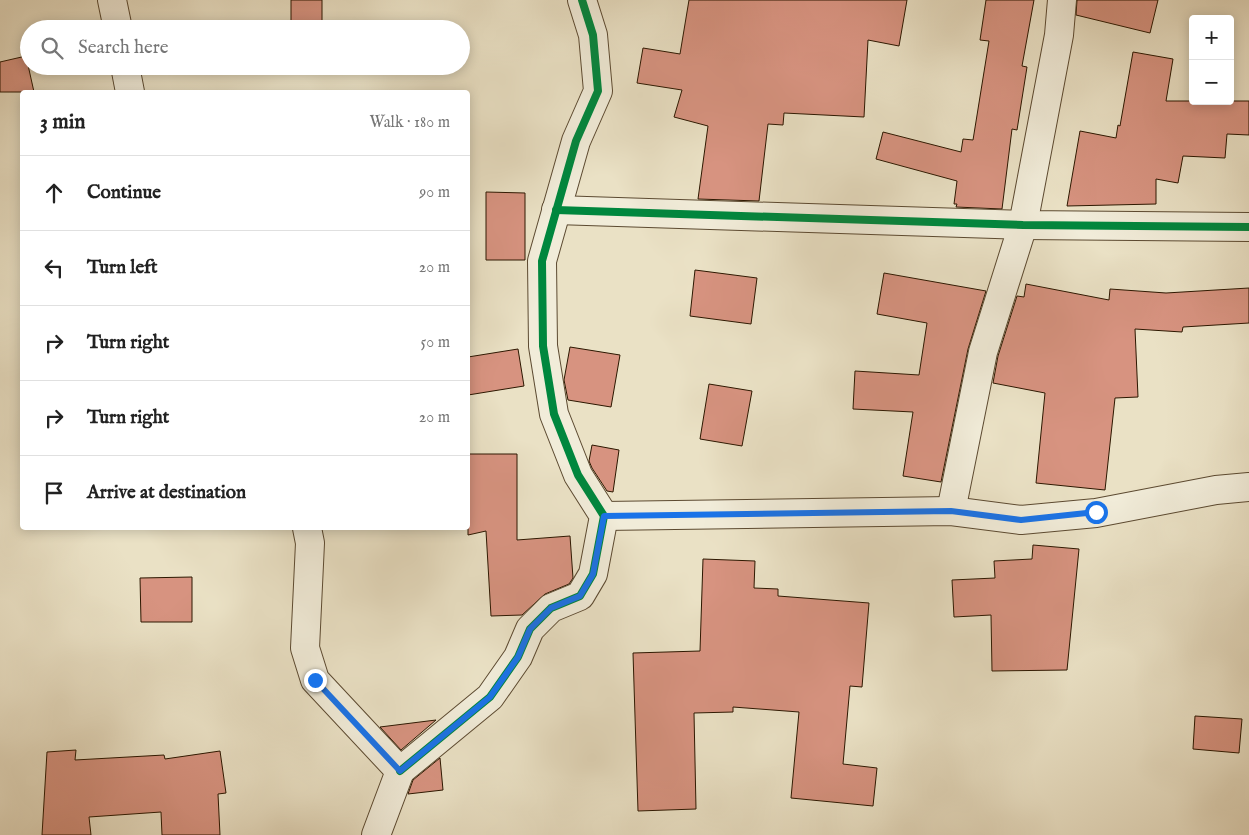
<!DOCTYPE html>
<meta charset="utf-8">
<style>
:root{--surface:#fff;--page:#f6f6f6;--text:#222;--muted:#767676;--line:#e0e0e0}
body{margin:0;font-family:"IM FELL English",serif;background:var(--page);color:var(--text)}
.controls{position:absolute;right:15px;top:15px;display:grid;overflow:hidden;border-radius:5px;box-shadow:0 2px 12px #0003}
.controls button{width:45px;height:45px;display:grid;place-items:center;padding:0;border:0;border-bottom:1px solid var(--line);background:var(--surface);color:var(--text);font:25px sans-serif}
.stop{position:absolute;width:15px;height:15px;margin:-11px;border:4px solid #1a73e8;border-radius:50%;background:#fff}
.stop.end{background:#1a73e8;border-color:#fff;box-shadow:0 1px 5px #0008}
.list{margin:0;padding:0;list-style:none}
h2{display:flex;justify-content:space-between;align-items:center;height:65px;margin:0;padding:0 20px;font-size:21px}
h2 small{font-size:16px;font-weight:400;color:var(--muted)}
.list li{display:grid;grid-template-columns:32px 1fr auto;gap:15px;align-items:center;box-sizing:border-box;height:75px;padding:0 20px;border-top:1px solid var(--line)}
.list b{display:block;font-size:19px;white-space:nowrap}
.list em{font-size:16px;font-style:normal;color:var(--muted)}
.icon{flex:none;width:28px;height:28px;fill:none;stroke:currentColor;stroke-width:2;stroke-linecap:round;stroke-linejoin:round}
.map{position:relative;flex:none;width:1249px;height:835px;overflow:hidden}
.search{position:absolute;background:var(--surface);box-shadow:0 2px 12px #0003;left:20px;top:20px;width:450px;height:55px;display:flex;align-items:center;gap:12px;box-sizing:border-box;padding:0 18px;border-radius:28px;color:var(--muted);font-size:19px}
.panel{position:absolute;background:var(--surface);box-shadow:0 2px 12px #0003;left:20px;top:90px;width:450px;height:440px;border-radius:5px}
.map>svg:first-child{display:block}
</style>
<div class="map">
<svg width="1249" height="835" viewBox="0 0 1249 835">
<rect width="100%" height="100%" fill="#eae1c5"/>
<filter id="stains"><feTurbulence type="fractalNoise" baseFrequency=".004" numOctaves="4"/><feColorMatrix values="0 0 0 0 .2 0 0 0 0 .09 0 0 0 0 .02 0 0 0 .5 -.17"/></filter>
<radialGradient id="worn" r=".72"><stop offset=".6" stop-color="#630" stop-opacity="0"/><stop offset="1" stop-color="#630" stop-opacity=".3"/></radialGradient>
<g fill="#d79380" stroke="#2c1700">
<rect x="291" y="0" width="31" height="29"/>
<path d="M 689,0 L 907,0 L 899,46 L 868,40 L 864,117 L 784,113 L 783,125 L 768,124 L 759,201 L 698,199 L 708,126 L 674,117 L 682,90 L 637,83 L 643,48 L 680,54 Z"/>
<path d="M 986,0 L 1034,0 L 1022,66 L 1027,67 L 1017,130 L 1012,129 L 1002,209 L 956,207 L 957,204 L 954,204 L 957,181 L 876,159 L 883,132 L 961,152 L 963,139 L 973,140 L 989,41 L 980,40 Z"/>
<path d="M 1077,0 L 1158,0 L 1150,33 L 1076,15 Z"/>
<path d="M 1133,52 L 1173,59 L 1166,101 L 1249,101 L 1249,135 L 1227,134 L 1225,158 L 1183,156 L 1178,183 L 1156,179 L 1156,204 L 1067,206 L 1080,131 L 1116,138 L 1118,125 L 1120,126 Z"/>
<path d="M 26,56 L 34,92 L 0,92 L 0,62 Z"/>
<path d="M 486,192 L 525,193 L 525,260 L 486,260 Z"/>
<path d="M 695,270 L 757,278 L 751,324 L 690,316 Z"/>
<path d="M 884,273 L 986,291 L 968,349 L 941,482 L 903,476 L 913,412 L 853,409 L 855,371 L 919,375 L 927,323 L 877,314 Z"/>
<path d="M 1026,284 L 1109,300 L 1110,289 L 1166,293 L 1249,288 L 1249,323 L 1183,327 L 1182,332 L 1135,329 L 1138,397 L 1115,398 L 1105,490 L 1036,483 L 1045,393 L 993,383 L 998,356 L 1017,296 L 1024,297 Z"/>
<path d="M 570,347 L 620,355 L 611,407 L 568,400 L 564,380 Z"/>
<path d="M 518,349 L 524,386 L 468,395 L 468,357 Z"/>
<path d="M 709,384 L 752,391 L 742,446 L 700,439 Z"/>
<path d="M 592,445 L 619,450 L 613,492 L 607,491 L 592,468 L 589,461 Z"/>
<path d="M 468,454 L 517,454 L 517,540 L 570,536 L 573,578 L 569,584 L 545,594 L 522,615 L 491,616 L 486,531 L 468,535 Z"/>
<path d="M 1033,545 L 1079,549 L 1067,670 L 992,671 L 991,615 L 954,617 L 952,580 L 995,578 L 994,561 L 1032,559 Z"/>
<path d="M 703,559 L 755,561 L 754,588 L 778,589 L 778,596 L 869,603 L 862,687 L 850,686 L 843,764 L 877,768 L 873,806 L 791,798 L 799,712 L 733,707 L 733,712 L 694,713 L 696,809 L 638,811 L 633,653 L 700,651 Z"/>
<path d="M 192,577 L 192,622 L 141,622 L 140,578 Z"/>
<path d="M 1195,716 L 1242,719 L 1239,753 L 1193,749 Z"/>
<path d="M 436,720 L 401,750 L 380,727 Z"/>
<path d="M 76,750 L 75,760 L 164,755 L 165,759 L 220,751 L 226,793 L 218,794 L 220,835 L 162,835 L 161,812 L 89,817 L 91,835 L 42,835 L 47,752 Z"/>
<path d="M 440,758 L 443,790 L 408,794 L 413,780 Z"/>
</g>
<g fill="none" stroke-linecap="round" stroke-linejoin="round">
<defs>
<g id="street">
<path d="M 112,0 L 118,29"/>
<path d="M 125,66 L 130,92"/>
<path d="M 556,210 L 1023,225 L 1249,227"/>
<path d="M 951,511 L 983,352 L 1023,225 L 1059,35 L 1062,0"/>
<path d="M 604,516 L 951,511 L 1021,520 L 1096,513 L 1216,490 L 1249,487"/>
<path d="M 307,528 L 310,543 L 305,648 L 315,680 L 400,771 L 376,835"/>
<path d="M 400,771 L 490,697 L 518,657 L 530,629 L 551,608 L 580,596 L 593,574 L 604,516 L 578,475 L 554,414 L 543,346 L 542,261 L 576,141 L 598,91 L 593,35 L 582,0"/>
</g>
</defs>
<use href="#street" stroke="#5c4a31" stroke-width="30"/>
<use href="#street" stroke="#f1ecd9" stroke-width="28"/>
<defs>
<g id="cycleway">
<path d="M 556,210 L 1023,225 L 1249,227"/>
<path d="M 400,771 L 490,697 L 518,657 L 530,629 L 551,608 L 580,596 L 593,574 L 604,516 L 578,475 L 554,414 L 543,346 L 542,261 L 576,141 L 598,91 L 593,35 L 582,0"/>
</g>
</defs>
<use href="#cycleway" stroke="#f1ecd9" stroke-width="11"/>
<use href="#cycleway" stroke="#00873e" stroke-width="8"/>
</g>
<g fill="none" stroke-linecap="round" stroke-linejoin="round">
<path stroke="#1a73e8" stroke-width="6" d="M 315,680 L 400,771 L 490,697 L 518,657 L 530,629 L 551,608 L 580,596 L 593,574 L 604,516 L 951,511 L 1021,520 L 1096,512"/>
</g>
<rect width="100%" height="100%" filter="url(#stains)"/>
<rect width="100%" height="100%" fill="url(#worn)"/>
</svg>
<div class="controls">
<button>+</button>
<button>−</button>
</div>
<div class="stop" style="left:1096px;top:512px"></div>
<div class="stop end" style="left:315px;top:680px"></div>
<div class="search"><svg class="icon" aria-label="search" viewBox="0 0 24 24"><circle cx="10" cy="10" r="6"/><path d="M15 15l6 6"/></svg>Search here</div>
<section class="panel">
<h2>3 min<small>Walk · 180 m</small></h2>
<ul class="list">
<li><svg class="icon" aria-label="ahead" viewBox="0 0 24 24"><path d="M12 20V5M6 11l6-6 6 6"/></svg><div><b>Continue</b></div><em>90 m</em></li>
<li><svg class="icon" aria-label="left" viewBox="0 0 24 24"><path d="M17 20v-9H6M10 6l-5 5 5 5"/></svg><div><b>Turn left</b></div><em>20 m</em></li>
<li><svg class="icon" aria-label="right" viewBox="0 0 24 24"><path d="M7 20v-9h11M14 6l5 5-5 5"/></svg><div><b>Turn right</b></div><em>50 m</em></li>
<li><svg class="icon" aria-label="right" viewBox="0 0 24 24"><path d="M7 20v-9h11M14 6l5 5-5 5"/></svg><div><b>Turn right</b></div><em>20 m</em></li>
<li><svg class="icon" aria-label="arrive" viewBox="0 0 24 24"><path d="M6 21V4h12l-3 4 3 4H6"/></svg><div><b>Arrive at destination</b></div></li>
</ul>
</section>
</div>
